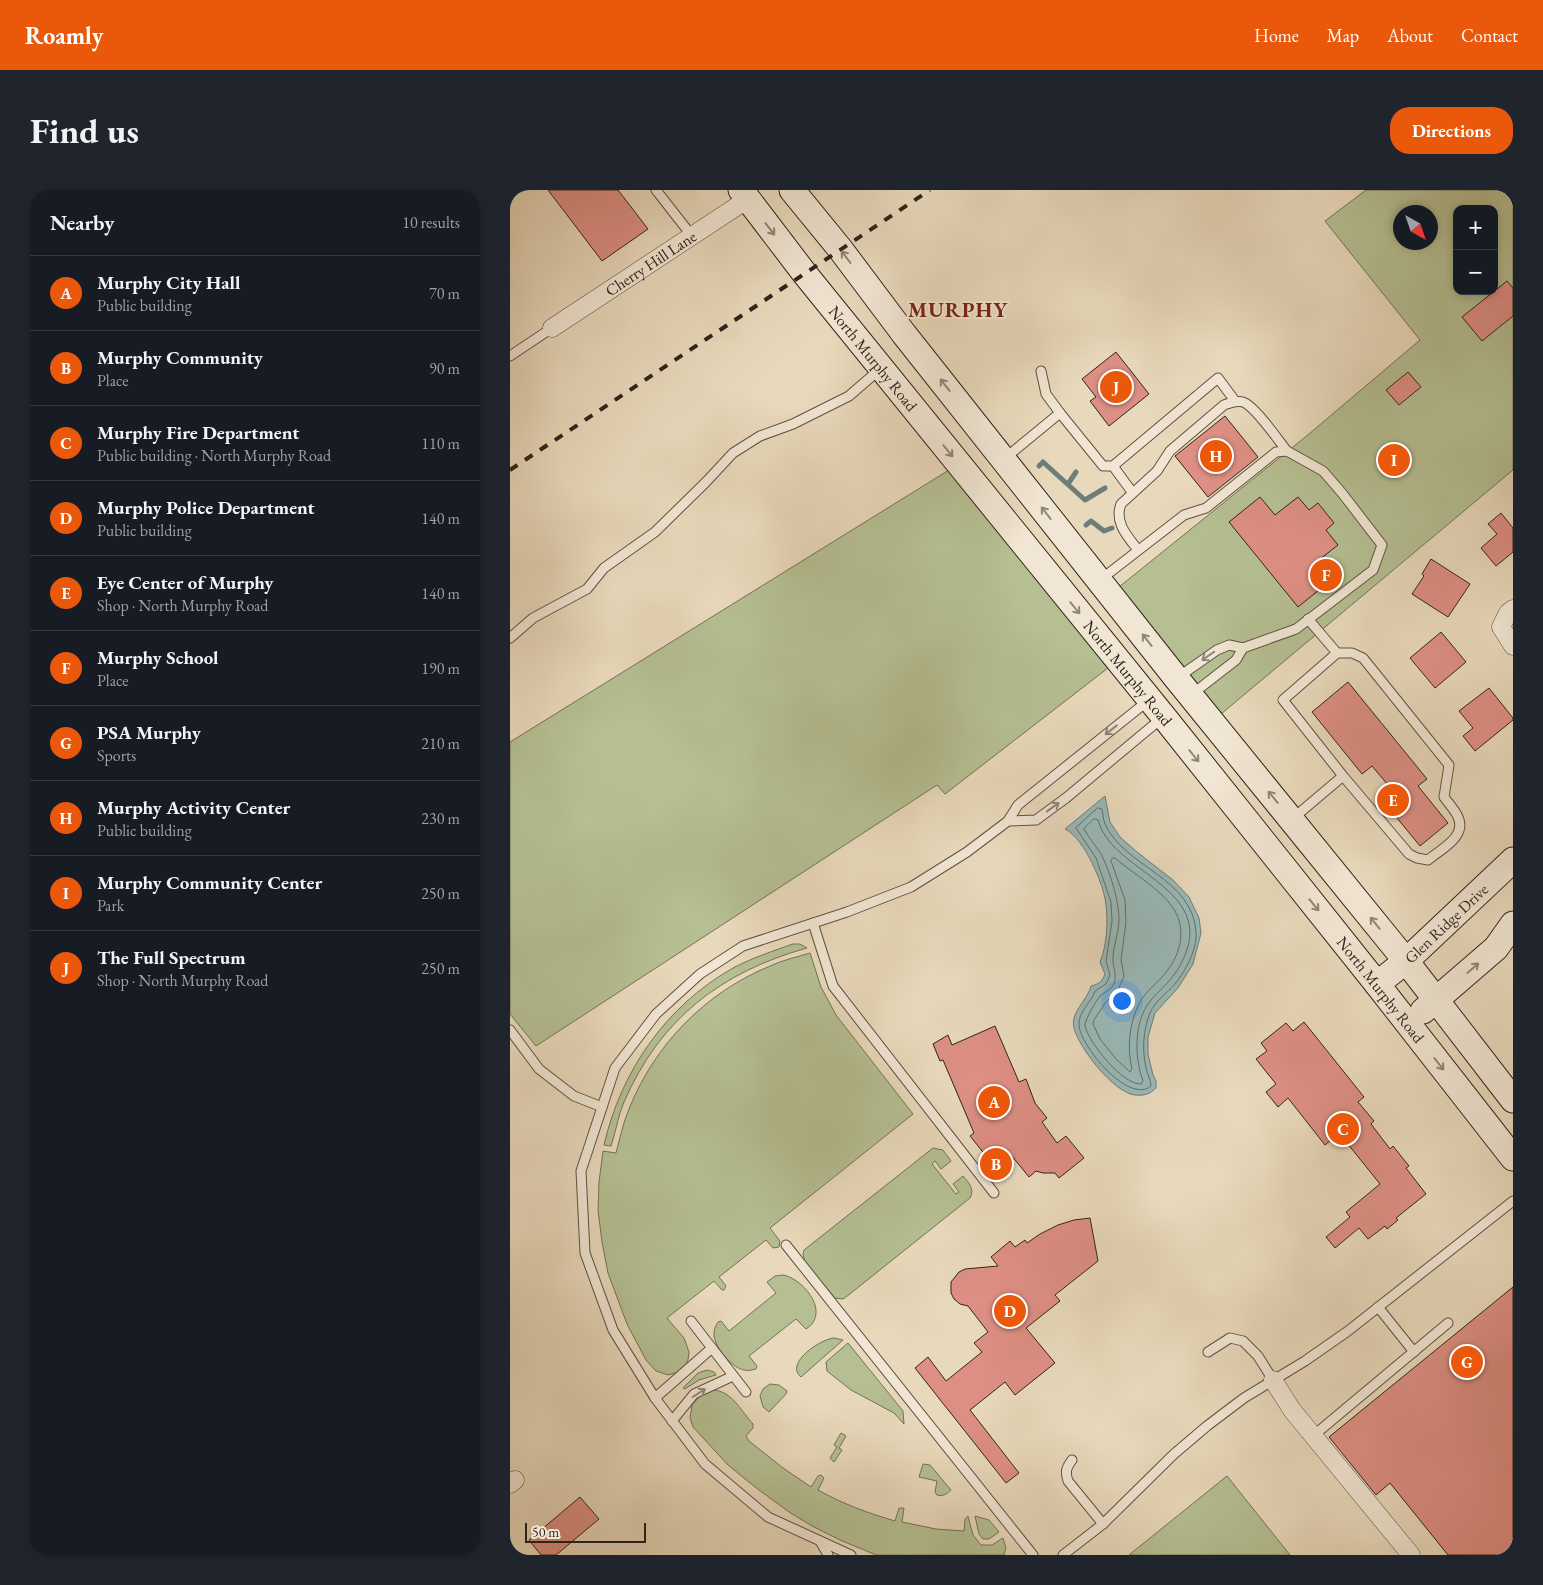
<!DOCTYPE html>
<meta charset="utf-8">
<style>
:root{--surface:#171b24;--page:#20242c;--text:#f1f3f6;--muted:#9ea1a6;--line:#363941;--accent:#ea580c}
body{margin:0;font-family:"EB Garamond",serif;background:var(--page);color:var(--text)}
.controls{position:absolute;right:15px;top:15px;display:grid;overflow:hidden;border-radius:10px;box-shadow:0 2px 8px #0003}
.controls button{width:45px;height:45px;display:grid;place-items:center;padding:0;border:0;border-bottom:1px solid var(--line);background:var(--surface);color:var(--text);font:25px sans-serif}
.compass{position:absolute;left:883px;top:15px;width:45px;height:45px;border-radius:50%;background:var(--surface);box-shadow:0 2px 8px #0003;rotate:140deg}
.scale{position:absolute;left:15px;bottom:12px;width:121px;box-sizing:border-box;padding-left:5px;border:2px solid #30241b;border-top:0;font-size:14px;line-height:18px;white-space:nowrap;color:#30241b;-webkit-text-stroke:4px #f1e6d3;paint-order:stroke}
.you{position:absolute;left:611px;top:810px;width:18px;height:18px;margin:-12px;border:4px solid #fff;border-radius:50%;background:#1a73e8;box-shadow:0 0 0 8px #1a73e833}
.badge{display:grid;place-items:center;width:32px;height:32px;border-radius:50%;background:var(--accent);color:#fff;font-size:16px;font-weight:700}
.pin{position:absolute;translate:-50% -50%;border:2px solid #fff;box-shadow:0 1px 5px #0006}
.list{margin:0;padding:0;list-style:none}
h2{display:flex;justify-content:space-between;align-items:center;height:65px;margin:0;padding:0 20px;font-size:21px}
h2 small{font-size:16px;font-weight:400;color:var(--muted)}
.list li{display:grid;grid-template-columns:32px 1fr auto;gap:15px;align-items:center;box-sizing:border-box;height:75px;padding:0 20px;border-top:1px solid var(--line)}
.list b{display:block;font-size:19px;white-space:nowrap}
.list p{margin:0;font-size:16px;white-space:nowrap;color:var(--muted)}
.list em{font-size:16px;font-style:normal;color:var(--muted)}
.map{position:relative;flex:none;width:1003px;height:1365px;overflow:hidden;border-radius:20px}
header{display:flex;align-items:center;gap:30px;box-sizing:border-box;height:70px;padding:0 25px;background:var(--accent);color:#fff}
header strong{font-size:24px}
nav{display:flex;gap:28px;margin-inline-start:auto;font-size:18px}
.intro{display:flex;align-items:center;justify-content:space-between;box-sizing:border-box;height:120px;padding:0 30px}
h1{margin:0;font-size:35px}
.button{padding:12px 22px;border-radius:20px;background:var(--accent);color:#fff;font-size:18px;font-weight:700}
main{display:flex;gap:30px;padding:0 30px}
aside{flex:1;background:var(--surface);border-radius:20px;box-shadow:0 2px 8px #0003}
.map>svg:first-child{display:block}
</style>
<header>
<strong>Roamly</strong>
<nav><a>Home</a><a>Map</a><a>About</a><a>Contact</a></nav>
</header>
<div class="intro"><h1>Find us</h1><a class="button">Directions</a></div>
<main>
<aside>
<h2>Nearby<small>10 results</small></h2>
<ul class="list">
<li><span class="badge">A</span><div><b>Murphy City Hall</b><p>Public building</p></div><em>70 m</em></li>
<li><span class="badge">B</span><div><b>Murphy Community</b><p>Place</p></div><em>90 m</em></li>
<li><span class="badge">C</span><div><b>Murphy Fire Department</b><p>Public building · North Murphy Road</p></div><em>110 m</em></li>
<li><span class="badge">D</span><div><b>Murphy Police Department</b><p>Public building</p></div><em>140 m</em></li>
<li><span class="badge">E</span><div><b>Eye Center of Murphy</b><p>Shop · North Murphy Road</p></div><em>140 m</em></li>
<li><span class="badge">F</span><div><b>Murphy School</b><p>Place</p></div><em>190 m</em></li>
<li><span class="badge">G</span><div><b>PSA Murphy</b><p>Sports</p></div><em>210 m</em></li>
<li><span class="badge">H</span><div><b>Murphy Activity Center</b><p>Public building</p></div><em>230 m</em></li>
<li><span class="badge">I</span><div><b>Murphy Community Center</b><p>Park</p></div><em>250 m</em></li>
<li><span class="badge">J</span><div><b>The Full Spectrum</b><p>Shop · North Murphy Road</p></div><em>250 m</em></li>
</ul>
</aside>
<div class="map">
<svg width="1003" height="1365" viewBox="0 0 1003 1365">
<rect width="100%" height="100%" fill="#e9d9bc"/>
<filter id="stains"><feTurbulence type="fractalNoise" baseFrequency=".004" numOctaves="4"/><feColorMatrix values="0 0 0 0 .2 0 0 0 0 .09 0 0 0 0 .02 0 0 0 .5 -.17"/></filter>
<radialGradient id="worn" r=".72"><stop offset=".6" stop-color="#630" stop-opacity="0"/><stop offset="1" stop-color="#630" stop-opacity=".3"/></radialGradient>
<g fill="#b5bf92" stroke="#727256" fill-rule="evenodd">
<path d="M 856,0 L 1003,0 L 1003,280 L 711,524 L 609,397 L 799,244 L 910,150 L 815,31 ZM 947,19 L 984,19 L 984,101 L 947,101 ZM 891,22 L 921,22 L 921,52 L 891,52 Z"/>
<path d="M 439,280 L 598,478 L 435,604 L 427,595 L 26,856 L 0,824 L 0,552 Z"/>
<path d="M 283,754 L 290,754 L 297,758 C 211,782 150,829 114,912 C 108,926 106,941 101,956 L 94,955 C 111,881 156,816 223,778 C 242,768 263,761 283,754 Z"/>
<path d="M 300,763 L 311,797 L 326,825 L 403,924 L 260,1038 L 270,1051 L 269,1057 L 263,1058 L 256,1050 L 209,1087 L 216,1096 L 214,1100 L 212,1100 L 204,1091 L 157,1128 L 174,1148 L 179,1162 L 178,1170 L 174,1178 L 169,1182 L 158,1185 L 146,1181 L 136,1170 L 117,1134 L 98,1083 L 92,1052 L 88,1020 L 89,992 L 93,961 L 106,963 C 110,948 113,933 119,919 C 145,854 195,803 260,776 C 273,770 287,767 300,763 Z"/>
<path d="M 423,958 L 433,960 L 441,971 L 431,979 L 425,971 L 422,974 L 446,1004 L 449,1002 L 443,994 L 453,986 C 459,993 465,999 460,1008 L 336,1107 L 333,1109 L 325,1108 L 295,1072 L 293,1064 L 294,1060 Z"/>
<path d="M 273,1085 C 294,1089 321,1123 296,1139 L 286,1129 L 239,1166 L 247,1176 L 246,1179 C 242,1180 238,1181 234,1180 C 222,1178 203,1156 204,1143 C 204,1139 206,1135 208,1132 L 211,1131 L 219,1141 L 266,1103 L 257,1092 L 265,1086 Z"/>
<path d="M 324,1148 L 333,1150 L 291,1187 C 274,1173 311,1149 324,1148 Z"/>
<path d="M 338,1153 L 393,1221 L 394,1234 L 384,1223 L 341,1200 L 317,1181 L 316,1172 Z"/>
<path d="M 197,1180 L 204,1182 L 206,1185 L 189,1190 L 175,1199 L 173,1198 L 188,1183 Z"/>
<path d="M 260,1194 L 269,1195 L 277,1201 L 276,1204 L 259,1222 L 253,1217 L 250,1206 L 253,1199 Z"/>
<path d="M 203,1200 C 222,1201 231,1221 243,1234 L 243,1238 L 236,1246 L 239,1251 L 273,1278 L 301,1297 L 308,1286 L 311,1285 L 314,1288 L 308,1300 C 333,1314 358,1323 385,1331 L 389,1318 L 394,1318 L 392,1332 L 426,1339 L 454,1341 L 455,1329 L 458,1326 L 463,1345 L 471,1355 L 482,1355 L 493,1348 L 496,1358 L 494,1365 L 366,1365 L 330,1350 L 302,1336 L 279,1322 L 245,1297 L 218,1275 L 183,1237 L 180,1228 L 182,1215 L 191,1205 Z"/>
<path d="M 331,1243 L 336,1246 L 329,1258 L 332,1260 L 324,1272 L 320,1268 L 327,1257 L 324,1255 Z"/>
<path d="M 413,1274 L 420,1275 L 441,1300 C 437,1304 432,1307 427,1305 L 425,1302 L 427,1291 L 409,1287 Z"/>
<path d="M 717,1286 L 780,1365 L 619,1365 Z"/>
<path d="M 465,1326 L 479,1330 L 489,1342 L 479,1349 L 473,1349 L 469,1344 Z"/>
</g>
<path fill="#99b9b8" stroke="#6f7d79" d="M 595,606 L 600,632 L 610,647 L 627,662 L 663,690 L 679,707 L 689,728 L 691,743 L 683,774 L 668,798 L 645,823 L 638,847 L 638,864 L 643,885 L 646,891 L 646,898 C 640,904 634,906 625,905 C 604,903 569,858 564,838 C 560,822 577,811 581,796 C 589,794 592,792 595,784 L 590,772 C 597,755 598,732 596,715 C 594,694 574,648 555,639 Z"/>
<g fill="none" stroke-linecap="round" stroke-linejoin="round">
<g stroke="#646e6a" stroke-width="1">
<path d="M 588,618 L 592,619 C 593,624 593,629 595,634 C 613,676 683,688 686,742 C 687,760 676,780 665,794 C 657,803 645,811 640,823 C 633,841 632,859 636,878 C 637,884 641,890 641,896 C 619,915 570,856 569,835 C 568,822 581,813 585,801 L 596,794 L 600,785 L 596,771 L 602,731 L 601,712 L 586,668 L 566,638 Z"/>
<path d="M 584,629 L 588,630 C 600,676 679,692 680,742 C 680,759 670,779 659,791 C 651,800 642,807 636,817 C 624,837 625,870 633,891 L 631,894 C 613,895 579,853 575,836 C 574,831 586,811 590,806 C 593,803 599,801 602,797 C 608,788 604,781 603,772 C 602,759 609,743 609,730 C 609,711 600,681 591,664 C 586,656 579,648 574,639 Z"/>
<path d="M 603,668 L 605,668 C 623,684 650,698 663,718 C 678,740 670,768 652,787 C 644,796 633,804 628,816 C 619,836 617,858 622,879 L 620,882 L 606,869 L 590,849 L 583,834 L 584,830 L 596,812 L 608,800 L 614,786 L 611,770 L 616,732 L 615,710 L 601,671 Z"/>
</g>
<g stroke="#6f7d79" stroke-width="5">
<path d="M 529,276 L 533,272 L 575,310 L 595,298"/>
<path d="M 558,294 L 566,282"/>
<path d="M 576,335 L 581,331 L 594,341 L 602,338"/>
</g>
</g>
<g fill="#de8f84" stroke="#30241b">
<path d="M 38,0 L 108,0 L 138,39 L 92,71 Z"/>
<path d="M 997,91 L 1003,98 L 1003,126 L 972,151 L 952,127 Z"/>
<path d="M 606,162 L 639,204 L 599,236 L 580,211 L 586,207 L 572,189 Z"/>
<path d="M 898,182 L 911,197 L 889,215 L 876,200 Z"/>
<path d="M 715,226 L 748,267 L 698,307 L 665,266 Z"/>
<path d="M 750,307 L 765,325 L 788,307 L 799,320 L 808,313 L 824,333 L 816,340 L 828,355 L 805,373 L 820,391 L 788,417 L 719,332 Z"/>
<path d="M 991,323 L 1003,338 L 1003,362 L 986,376 L 971,358 L 987,344 L 978,334 Z"/>
<path d="M 921,369 L 960,394 L 938,427 L 902,404 L 914,386 L 912,384 Z"/>
<path d="M 931,442 L 956,472 L 925,498 L 900,468 Z"/>
<path d="M 838,492 L 917,589 L 908,596 L 938,633 L 910,656 L 878,617 L 889,608 L 862,576 L 852,584 L 802,522 Z"/>
<path d="M 979,498 L 1003,528 L 1003,530 L 965,561 L 953,546 L 963,538 L 949,521 Z"/>
<path d="M 794,832 L 854,907 L 848,912 L 864,931 L 861,934 L 880,959 L 883,956 L 899,976 L 896,978 L 916,1004 L 886,1028 L 888,1030 L 877,1039 L 875,1036 L 858,1049 L 849,1038 L 825,1058 L 816,1047 L 840,1027 L 836,1022 L 870,994 L 829,943 L 815,955 L 778,908 L 768,917 L 756,902 L 766,894 L 746,869 L 757,861 L 751,853 L 776,833 L 783,841 Z"/>
<path d="M 485,836 L 509,892 L 516,889 L 525,913 L 537,928 L 532,932 L 547,953 L 556,946 L 574,968 L 549,988 L 545,983 L 533,983 L 526,981 L 519,987 L 497,960 L 481,972 L 460,946 L 464,943 L 433,870 L 430,871 L 423,854 L 438,845 L 442,855 Z"/>
<path d="M 580,1028 L 588,1071 L 545,1105 L 550,1111 L 516,1138 L 545,1173 L 505,1205 L 495,1192 L 460,1220 L 509,1283 L 496,1293 L 405,1178 L 418,1167 L 436,1191 L 472,1162 L 464,1153 L 478,1142 L 458,1116 L 450,1114 L 444,1109 L 441,1103 L 441,1092 L 449,1082 L 455,1079 L 488,1076 L 481,1067 L 500,1051 L 505,1057 L 515,1050 L 517,1053 L 530,1044 L 548,1035 L 564,1030 Z"/>
<path d="M 1003,1097 L 1003,1360 L 997,1365 L 938,1365 L 880,1293 L 866,1305 L 819,1247 Z"/>
<path d="M 70,1307 L 89,1329 L 46,1365 L 31,1365 L 19,1350 Z"/>
</g>
<g fill="none" stroke-linecap="round" stroke-linejoin="round">
<defs>
<g id="lane">
<path d="M 146,0 L 182,46"/>
<path d="M 0,166 L 42,138"/>
<path d="M 531,181 L 536,204 L 550,223"/>
<path d="M 494,269 L 550,223 L 593,276 L 603,276 L 708,188 L 725,211"/>
<path d="M 603,276 L 622,302"/>
<path d="M 628,360 C 617,346 604,332 611,314 L 647,281 L 660,261 L 714,215 C 720,213 726,210 733,212 C 745,216 768,250 777,261"/>
<path d="M 590,390 L 674,325 L 696,318 L 766,262 L 777,261 L 813,281 L 832,303 L 872,355 L 863,380 L 786,439 L 733,458 L 719,455 L 707,460 L 667,488"/>
<path d="M 798,429 L 827,463"/>
<path d="M 0,448 L 23,428 L 77,399 L 94,378 L 145,342 L 196,292 L 223,263 L 250,246 L 283,234 L 339,206 L 369,180"/>
<path d="M 681,505 L 726,470 L 733,458"/>
<path d="M 781,630 L 833,586 L 773,510 L 827,463 L 842,463 L 853,468 L 939,575 L 934,607 C 939,614 945,620 948,627 C 957,647 931,659 918,670 L 907,668 L 899,664 L 833,586"/>
<path d="M 498,631 L 526,630 L 556,608 L 652,528"/>
<path d="M 303,733 L 323,796 L 484,1003"/>
<path d="M 0,840 L 29,879 L 64,906 L 92,917"/>
<path d="M 276,1055 L 523,1365"/>
<path d="M 868,1117 L 904,1162"/>
<path d="M 181,1131 L 236,1202"/>
<path d="M 698,1162 L 720,1148 L 733,1151 L 748,1166 L 763,1190"/>
<path d="M 145,1208 L 202,1158"/>
<path d="M 162,1231 L 184,1204 L 223,1186"/>
<path d="M 803,1246 L 938,1133"/>
<path d="M 562,1270 C 556,1278 555,1282 558,1291 L 593,1334"/>
<path d="M 310,1351 L 318,1365"/>
<path d="M 341,1365 L 258,1327 L 195,1274 L 145,1208 L 103,1140 L 75,1063 L 71,981 L 105,878 L 146,824 L 190,784 L 233,756 L 337,722 L 401,697 L 457,662 L 498,631 L 508,615 L 639,510"/>
<path d="M 553,1365 L 593,1334 L 664,1264 L 697,1236 L 734,1208 L 795,1171 L 838,1141 L 1003,1011"/>
</g>
<g id="street">
<path id="s1" d="M 42,138 L 238,9"/>
<path d="M 1003,419 L 998,423 L 991,437 L 1003,456"/>
<path d="M 763,1190 L 782,1220 L 901,1365"/>
<path d="M 0,1294 L 5,1290"/>
</g>
<g id="secondary">
<path id="s2" d="M 231,0 L 295,84 L 654,527 L 867,794 L 1003,968"/>
<path d="M 282,0 L 331,60 L 394,144 L 667,489 L 896,771 L 1003,910"/>
<path id="s3" d="M 867,794 L 896,771 L 1003,670"/>
<path d="M 913,821 L 986,758 L 1003,734"/>
</g>
</defs>
<use href="#lane" stroke="#5e5143" stroke-width="11"/>
<use href="#street" stroke="#5e5143" stroke-width="19"/>
<use href="#secondary" stroke="#30241b" stroke-width="27"/>
<use href="#lane" stroke="#f1e6d3" stroke-width="9"/>
<use href="#street" stroke="#f1e6d3" stroke-width="18"/>
<use href="#secondary" stroke="#f1e6d3" stroke-width="25"/>
<path stroke="#30241b" stroke-width="4" stroke-dasharray="9 9" stroke-linecap="butt" d="M 0,280 L 420,0"/>
</g>
<defs><path id="oneway-shaft" d="M-6 0H5M1.5-3L5.5 0L1.5 3" fill="none" stroke-width="1.6" stroke-linecap="round" stroke-linejoin="round" transform="scale(1.25)"/></defs>
<g stroke="#908577">
<use href="#oneway-shaft" transform="translate(260 39) rotate(52)"/>
<use href="#oneway-shaft" transform="translate(336 67) rotate(-127)"/>
<use href="#oneway-shaft" transform="translate(435 195) rotate(-128)"/>
<use href="#oneway-shaft" transform="translate(438 261) rotate(51)"/>
<use href="#oneway-shaft" transform="translate(536 323) rotate(-128)"/>
<use href="#oneway-shaft" transform="translate(565 418) rotate(51)"/>
<use href="#oneway-shaft" transform="translate(637 450) rotate(-128)"/>
<use href="#oneway-shaft" transform="translate(698 466) rotate(145)"/>
<use href="#oneway-shaft" transform="translate(601 540) rotate(142)"/>
<use href="#oneway-shaft" transform="translate(684 566) rotate(51)"/>
<use href="#oneway-shaft" transform="translate(763 607) rotate(-129)"/>
<use href="#oneway-shaft" transform="translate(543 617) rotate(-36)"/>
<use href="#oneway-shaft" transform="translate(804 715) rotate(51)"/>
<use href="#oneway-shaft" transform="translate(865 733) rotate(-129)"/>
<use href="#oneway-shaft" transform="translate(963 778) rotate(-41)"/>
<use href="#oneway-shaft" transform="translate(929 874) rotate(52)"/>
<use href="#oneway-shaft" transform="translate(189 1203) rotate(-32)"/>
</g>
<g text-anchor="middle" dominant-baseline="central" stroke-width="4" stroke-linejoin="round" paint-order="stroke">
<g font-size="16" fill="#30241b" stroke="#f1e6d3">
<text stroke="none"><textPath href="#s1" startOffset="118">Cherry Hill Lane</textPath></text>
<text stroke="none"><textPath href="#s2" startOffset="214">North Murphy Road</textPath></text>
<text stroke="none"><textPath href="#s2" startOffset="619">North Murphy Road</textPath></text>
<text stroke="none"><textPath href="#s3" startOffset="92">Glen Ridge Drive</textPath></text>
<text stroke="none"><textPath href="#s2" startOffset="1024">North Murphy Road</textPath></text>
</g>
<g font-size="21" font-weight="bold" letter-spacing="1" fill="#7a1f14" stroke="#f1e6d3">
<text x="448" y="119">MURPHY</text>
</g>
</g>
<rect width="100%" height="100%" filter="url(#stains)"/>
<rect width="100%" height="100%" fill="url(#worn)"/>
</svg>
<div class="controls">
<button>+</button>
<button>−</button>
</div>
<svg class="compass" viewBox="-18 -18 36 36"><path d="M0-13l5 13h-10z" fill="#e53935"/><path d="M0 13l5-13h-10z" fill="#9ea1a6"/></svg>
<div class="scale">50 m</div>
<div class="you"></div>
<div class="pin badge" style="left:484px;top:912px">A</div>
<div class="pin badge" style="left:486px;top:974px">B</div>
<div class="pin badge" style="left:833px;top:939px">C</div>
<div class="pin badge" style="left:500px;top:1121px">D</div>
<div class="pin badge" style="left:883px;top:610px">E</div>
<div class="pin badge" style="left:816px;top:385px">F</div>
<div class="pin badge" style="left:957px;top:1172px">G</div>
<div class="pin badge" style="left:706px;top:266px">H</div>
<div class="pin badge" style="left:884px;top:270px">I</div>
<div class="pin badge" style="left:606px;top:197px">J</div>
</div>
</main>
